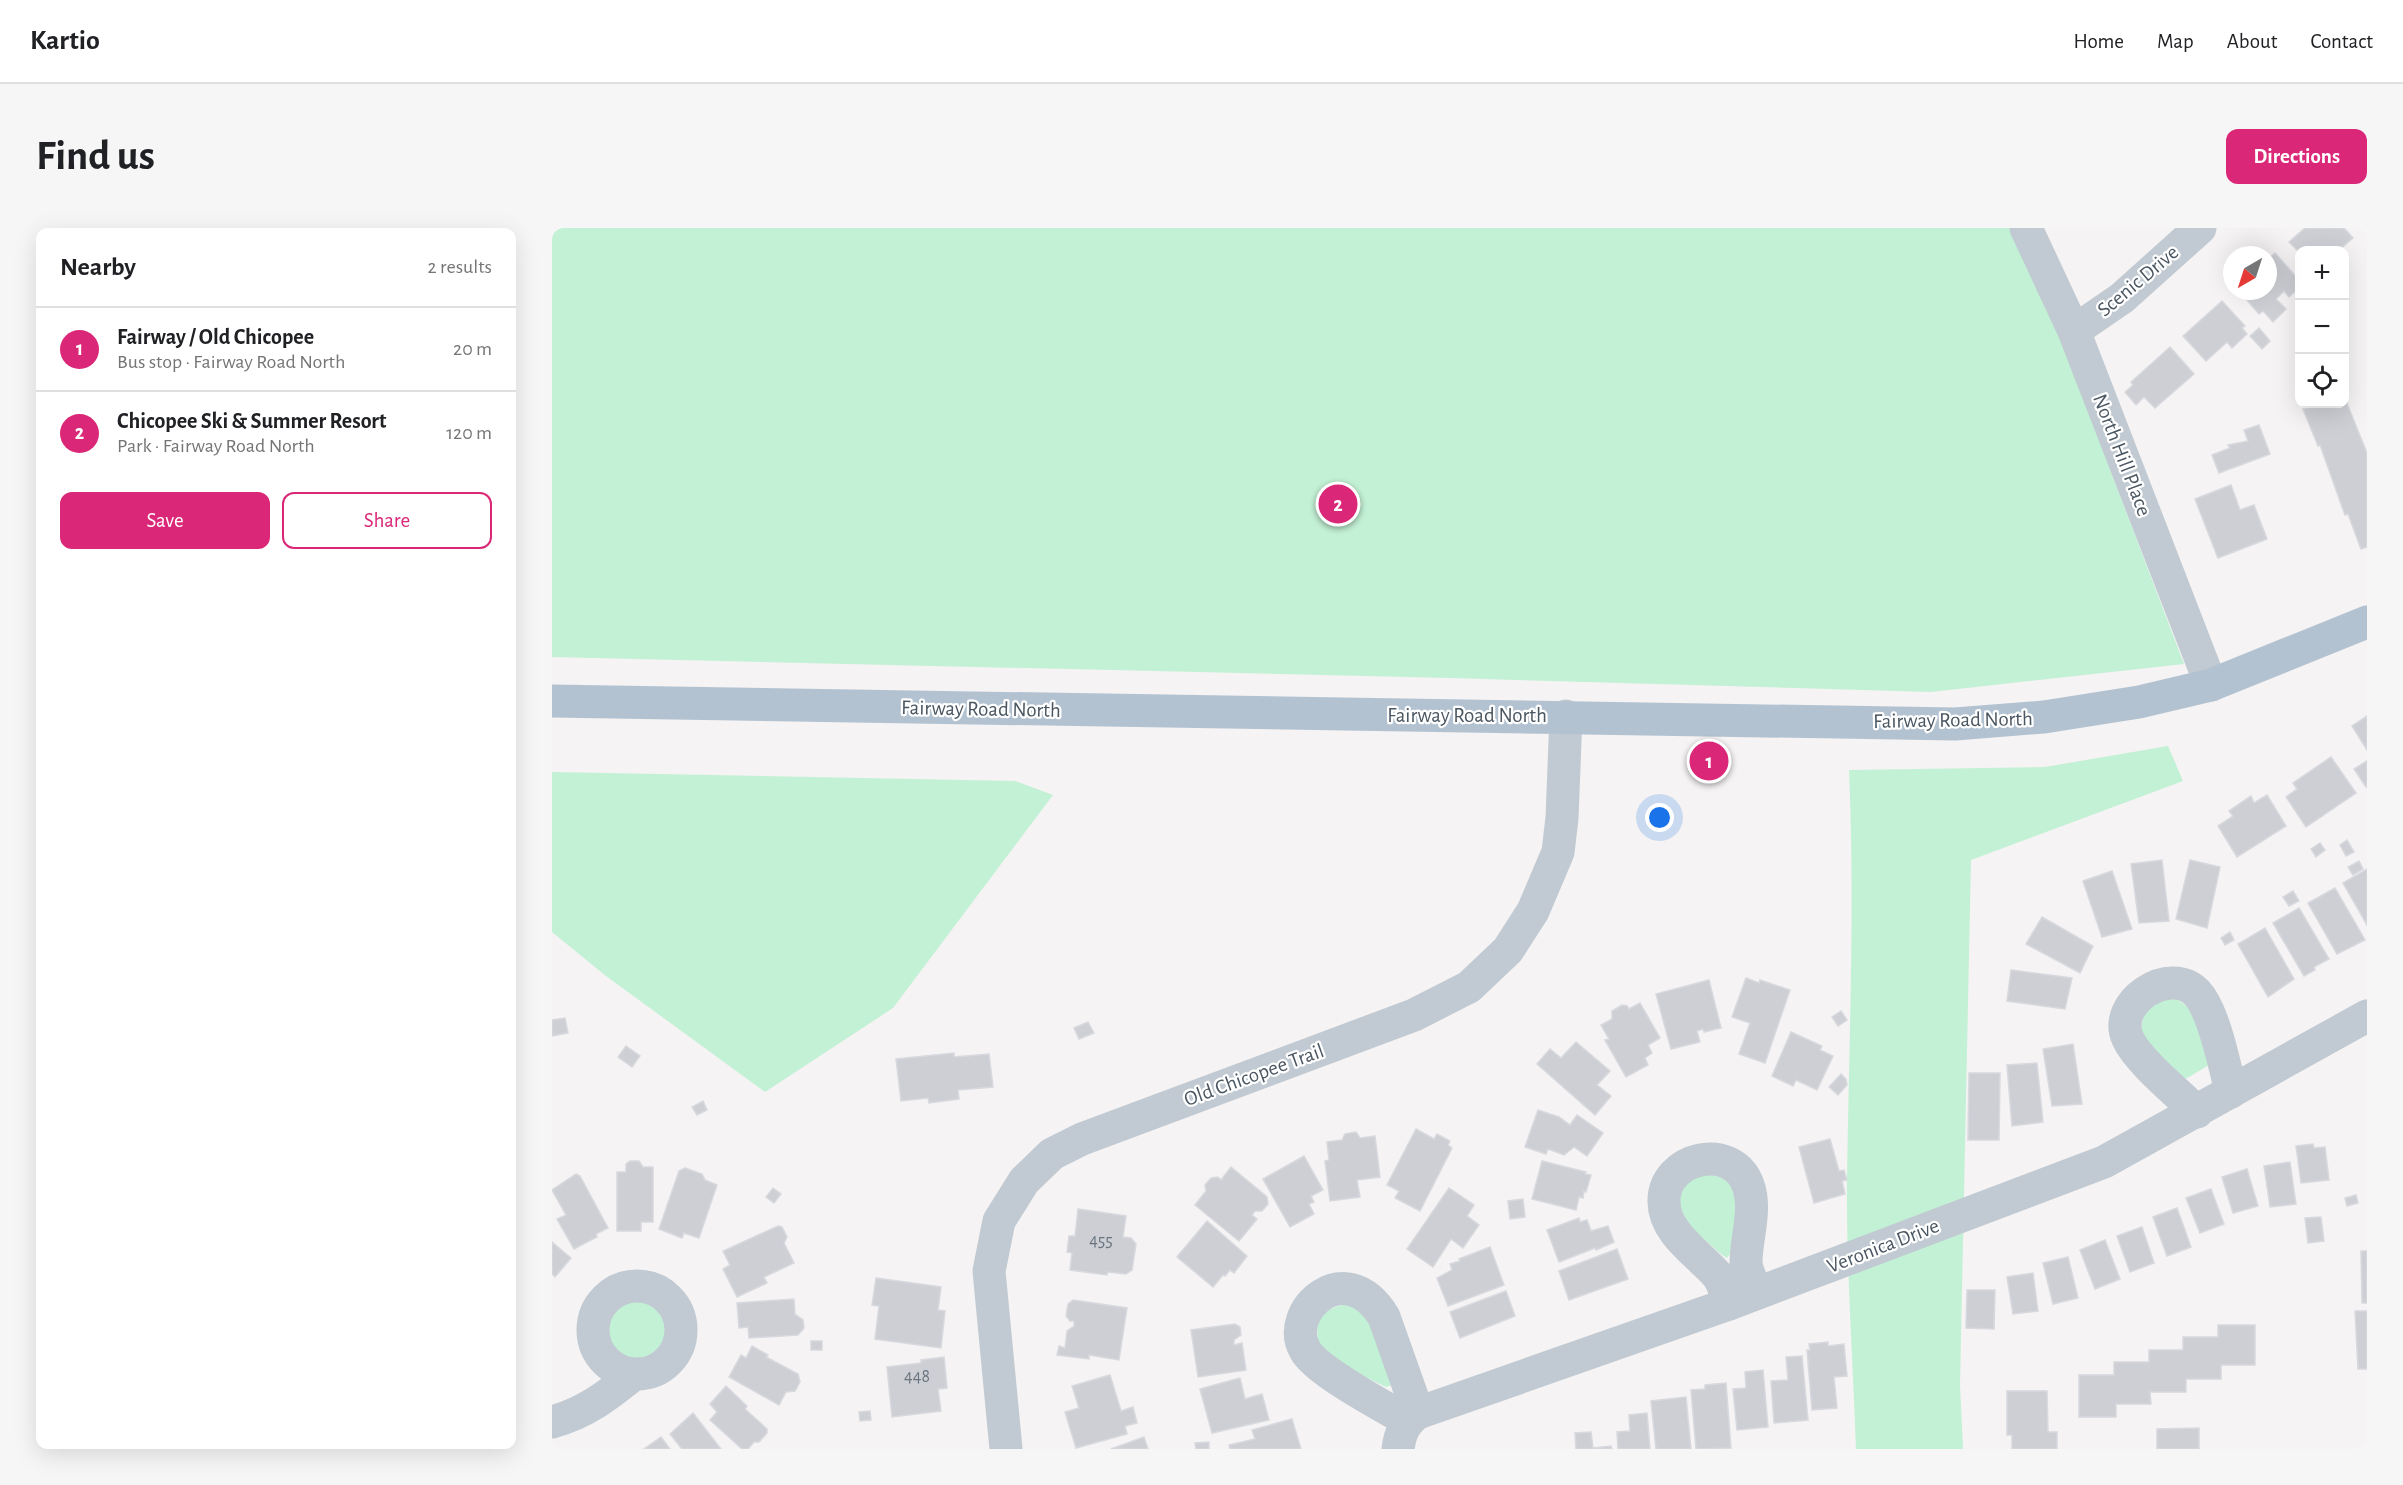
<!DOCTYPE html>
<meta charset="utf-8">
<style>
:root{--surface:#fff;--page:#f6f6f6;--text:#202124;--muted:#757577;--line:#e0e0e0;--accent:#db2777}
body{margin:0;font-family:"Alegreya Sans",sans-serif;background:var(--page);color:var(--text)}
.controls{position:absolute;right:18px;top:18px;display:grid;overflow:hidden;border-radius:12px;box-shadow:0 6px 24px #0002}
.controls button{width:54px;height:54px;display:grid;place-items:center;padding:0;border:0;border-bottom:2px solid var(--line);background:var(--surface);color:var(--text);font:30px sans-serif}
.compass{position:absolute;left:1671px;top:18px;width:54px;height:54px;border-radius:50%;background:var(--surface);box-shadow:0 6px 24px #0002;rotate:219deg}
.you{position:absolute;left:1108px;top:590px;width:21px;height:21px;margin:-15px;border:4px solid #fff;border-radius:50%;background:#1a73e8;box-shadow:0 0 0 9px #1a73e833}
.badge{display:grid;place-items:center;width:39px;height:39px;border-radius:50%;background:var(--accent);color:#fff;font-size:20px;font-weight:700}
.pin{position:absolute;translate:-50% -50%;border:3px solid #fff;box-shadow:0 2px 6px #0006}
.list{margin:0;padding:0;list-style:none}
h2{display:flex;justify-content:space-between;align-items:center;height:78px;margin:0;padding:0 24px;font-size:26px}
h2 small{font-size:20px;font-weight:400;color:var(--muted)}
.list li{display:grid;grid-template-columns:39px 1fr auto;gap:18px;align-items:center;box-sizing:border-box;height:84px;padding:0 24px;border-top:2px solid var(--line)}
.list b{display:block;font-size:22px;white-space:nowrap}
.list p{margin:0;font-size:20px;white-space:nowrap;color:var(--muted)}
.list em{font-size:20px;font-style:normal;color:var(--muted)}
.actions{display:flex;gap:12px;padding:18px 24px}
.actions a{flex:1;padding:14px 0;border:2px solid var(--accent);border-radius:12px;text-align:center;font-size:21px;color:var(--accent)}
.actions .main{background:var(--accent);color:#fff}
.icon{flex:none;width:33px;height:33px;fill:none;stroke:currentColor;stroke-width:2;stroke-linecap:round;stroke-linejoin:round}
.map{position:relative;flex:none;width:1815px;height:1221px;overflow:hidden;border-radius:12px}
header{display:flex;align-items:center;gap:36px;box-sizing:border-box;height:84px;padding:0 30px;background:var(--surface);border-bottom:2px solid var(--line)}
header strong{font-size:28px}
nav{display:flex;gap:33px;margin-inline-start:auto;font-size:21px}
.intro{display:flex;align-items:center;justify-content:space-between;box-sizing:border-box;height:144px;padding:0 36px}
h1{margin:0;font-size:42px}
.button{padding:15px 27px;border-radius:12px;background:var(--accent);color:#fff;font-size:21px;font-weight:700}
main{display:flex;gap:36px;padding:0 36px}
aside{flex:1;background:var(--surface);border-radius:12px;box-shadow:0 6px 24px #0002}
.map>svg:first-child{display:block}
</style>
<header>
<strong>Kartio</strong>
<nav><a>Home</a><a>Map</a><a>About</a><a>Contact</a></nav>
</header>
<div class="intro"><h1>Find us</h1><a class="button">Directions</a></div>
<main>
<aside>
<h2>Nearby<small>2 results</small></h2>
<ul class="list">
<li><span class="badge">1</span><div><b>Fairway / Old Chicopee</b><p>Bus stop · Fairway Road North</p></div><em>20 m</em></li>
<li><span class="badge">2</span><div><b>Chicopee Ski &amp; Summer Resort</b><p>Park · Fairway Road North</p></div><em>120 m</em></li>
</ul>
<div class="actions"><a class="main">Save</a><a>Share</a></div>
</aside>
<div class="map">
<svg width="1815" height="1221" viewBox="0 0 1815 1221">
<rect width="100%" height="100%" fill="#f5f3f3"/>
<g fill="#c3f1d5">
<path d="M 0,0 L 1462,0 L 1513,123 L 1632,436 L 1379,464 L 898,450 L 0,429 Z"/>
<path d="M 1616,518 L 1631,553 L 1419,632 L 1408,1157 L 1411,1221 L 1304,1221 C 1301,1131 1294,1040 1295,949 C 1297,814 1303,677 1297,542 L 1493,539 Z"/>
<path d="M 0,544 L 463,553 L 501,567 L 341,780 L 213,864 L 54,748 L 0,704 Z"/>
<path d="M 1624,771 L 1640,781 L 1657,837 L 1630,853 L 1588,806 C 1593,779 1595,772 1624,771 Z"/>
<path d="M 1151,946 C 1156,947 1164,947 1170,950 C 1194,961 1181,1006 1178,1026 L 1175,1030 L 1170,1027 L 1137,998 L 1126,974 L 1135,953 Z"/>
<circle cx="85" cy="1102" r="30"/>
<path d="M 794,1075 L 817,1088 L 840,1157 L 834,1159 L 779,1132 L 767,1120 C 763,1088 763,1087 794,1075 Z"/>
</g>
<g fill="#cdcfd5" stroke="#d7d9de" stroke-width="1.5">
<path d="M 1753,0 L 1792,0 L 1801,10 L 1787,22 L 1748,22 L 1748,25 L 1737,14 Z"/>
<path d="M 1723,25 L 1746,51 L 1743,55 L 1747,60 L 1737,69 L 1732,63 L 1724,71 L 1734,81 L 1721,94 L 1711,83 L 1707,86 L 1687,63 L 1716,63 L 1716,31 Z"/>
<path d="M 1670,73 L 1693,98 L 1690,100 L 1695,106 L 1680,120 L 1675,114 L 1654,133 L 1631,108 Z"/>
<path d="M 1707,100 L 1718,113 L 1710,121 L 1698,108 Z"/>
<path d="M 1618,119 L 1642,146 L 1603,180 L 1592,169 L 1584,177 L 1573,164 L 1581,157 L 1579,154 Z"/>
<path d="M 1792,168 L 1815,225 L 1815,319 L 1809,321 L 1796,286 L 1793,287 L 1768,217 L 1766,218 L 1751,181 L 1764,176 L 1792,176 Z"/>
<path d="M 1707,197 L 1718,226 L 1667,245 L 1660,227 L 1678,220 L 1676,217 L 1696,213 L 1692,202 Z"/>
<path d="M 1679,257 L 1688,282 L 1702,277 L 1715,311 L 1666,330 L 1643,271 Z"/>
<path d="M 1815,488 L 1815,522 L 1800,498 Z"/>
<path d="M 1779,529 L 1804,565 L 1754,599 L 1734,569 L 1745,561 L 1741,555 Z"/>
<path d="M 1815,533 L 1815,558 L 1814,559 L 1802,541 Z"/>
<path d="M 1715,567 L 1734,598 L 1685,629 L 1666,598 L 1681,588 L 1677,583 L 1699,568 L 1702,575 Z"/>
<path d="M 1795,612 L 1802,624 L 1794,628 L 1788,617 Z"/>
<path d="M 1768,615 L 1773,622 L 1764,629 L 1759,621 Z"/>
<path d="M 1610,632 L 1617,693 L 1587,695 L 1579,636 Z"/>
<path d="M 1638,632 L 1668,639 L 1655,700 L 1624,691 Z"/>
<path d="M 1807,633 L 1811,641 L 1801,647 L 1796,639 Z"/>
<path d="M 1815,641 L 1815,697 L 1791,655 Z"/>
<path d="M 1560,643 L 1580,701 L 1550,709 L 1531,653 Z"/>
<path d="M 1783,660 L 1813,712 L 1785,726 L 1756,675 Z"/>
<path d="M 1741,663 L 1747,673 L 1737,678 L 1731,669 Z"/>
<path d="M 1747,680 L 1777,731 L 1762,739 L 1763,742 L 1752,748 L 1721,695 Z"/>
<path d="M 1490,689 L 1541,718 L 1528,745 L 1474,716 Z"/>
<path d="M 1713,700 L 1742,751 L 1716,769 L 1686,716 Z"/>
<path d="M 1678,704 L 1682,712 L 1673,717 L 1669,710 Z"/>
<path d="M 1459,742 L 1520,750 L 1513,781 L 1455,773 Z"/>
<path d="M 1194,750 L 1207,755 L 1208,752 L 1238,762 L 1213,835 L 1187,826 L 1198,795 L 1180,789 Z"/>
<path d="M 1157,752 L 1169,800 L 1152,804 L 1151,801 L 1145,803 L 1148,814 L 1119,821 L 1104,766 Z"/>
<path d="M 1088,775 L 1108,810 L 1096,817 L 1100,825 L 1093,830 L 1096,837 L 1074,849 L 1053,812 L 1057,811 L 1049,797 L 1060,791 L 1060,783 L 1070,777 L 1075,778 L 1077,781 Z"/>
<path d="M 1289,783 L 1295,792 L 1286,798 L 1280,789 Z"/>
<path d="M 13,790 L 16,805 L 0,808 L 0,792 Z"/>
<path d="M 536,794 L 542,805 L 527,811 L 522,800 Z"/>
<path d="M 1239,804 L 1270,818 L 1268,822 L 1281,828 L 1265,862 L 1244,852 L 1241,858 L 1220,848 Z"/>
<path d="M 1024,814 L 1058,843 L 1045,857 L 1059,868 L 1043,887 L 985,836 L 998,821 L 1009,830 Z"/>
<path d="M 1521,816 L 1530,876 L 1500,878 L 1491,821 Z"/>
<path d="M 74,818 L 88,828 L 80,839 L 66,829 Z"/>
<path d="M 402,825 L 402,829 L 437,826 L 441,859 L 406,862 L 407,871 L 377,875 L 376,870 L 349,873 L 344,831 Z"/>
<path d="M 1485,835 L 1491,894 L 1460,898 L 1455,837 Z"/>
<path d="M 1417,845 L 1448,845 L 1447,912 L 1416,912 Z"/>
<path d="M 1289,846 L 1294,851 L 1295,857 L 1286,867 L 1277,859 Z"/>
<path d="M 151,873 L 155,882 L 145,887 L 140,879 Z"/>
<path d="M 986,882 L 1007,889 L 1018,897 L 1025,887 L 1051,905 L 1035,928 L 1022,919 L 1012,927 L 996,921 L 994,926 L 973,919 Z"/>
<path d="M 864,901 L 882,911 L 885,906 L 898,913 L 896,917 L 900,920 L 868,983 L 843,970 L 847,963 L 835,957 Z"/>
<path d="M 804,904 L 808,910 L 823,908 L 828,949 L 805,952 L 808,969 L 778,973 L 773,933 L 777,932 L 775,914 L 790,912 L 793,906 Z"/>
<path d="M 1278,911 L 1287,943 L 1292,942 L 1295,952 L 1290,953 L 1293,966 L 1262,975 L 1247,919 Z"/>
<path d="M 1761,916 L 1762,920 L 1773,919 L 1777,952 L 1749,955 L 1744,918 Z"/>
<path d="M 752,928 L 771,962 L 759,968 L 762,974 L 757,976 L 762,986 L 738,999 L 711,951 Z"/>
<path d="M 78,933 L 87,933 L 91,939 L 101,939 L 101,994 L 89,994 L 89,1003 L 65,1003 L 65,944 L 74,944 L 74,936 Z"/>
<path d="M 990,933 L 1034,944 L 1033,946 L 1039,947 L 1034,964 L 1032,963 L 1031,970 L 1027,969 L 1024,982 L 980,971 Z"/>
<path d="M 1738,934 L 1744,976 L 1718,979 L 1712,938 Z"/>
<path d="M 679,939 L 715,969 L 716,976 L 710,983 L 703,983 L 700,987 L 705,991 L 687,1013 L 643,977 L 654,963 L 653,957 L 659,950 L 666,949 L 669,952 Z"/>
<path d="M 133,940 L 150,946 L 153,952 L 165,957 L 147,1010 L 132,1005 L 130,1010 L 107,1001 L 127,943 Z"/>
<path d="M 1695,941 L 1706,978 L 1681,985 L 1670,949 Z"/>
<path d="M 24,946 L 28,948 L 56,1000 L 44,1006 L 45,1009 L 22,1021 L 5,991 L 14,987 L 0,962 Z"/>
<path d="M 221,960 L 229,966 L 222,975 L 214,969 Z"/>
<path d="M 897,960 L 922,977 L 915,988 L 927,997 L 911,1020 L 899,1011 L 881,1039 L 855,1021 Z"/>
<path d="M 1659,961 L 1672,996 L 1648,1005 L 1634,970 Z"/>
<path d="M 1804,967 L 1806,975 L 1795,978 L 1793,970 Z"/>
<path d="M 971,971 L 973,989 L 958,991 L 956,973 Z"/>
<path d="M 1625,980 L 1639,1019 L 1615,1028 L 1601,989 Z"/>
<path d="M 526,981 L 574,988 L 571,1009 L 579,1010 L 584,1016 L 580,1042 L 574,1046 L 556,1044 L 555,1047 L 518,1042 L 520,1025 L 515,1024 L 517,1008 L 523,1008 Z"/>
<path d="M 1769,989 L 1772,1013 L 1756,1015 L 1753,990 Z"/>
<path d="M 1027,990 L 1028,994 L 1035,992 L 1039,1003 L 1056,998 L 1062,1014 L 1044,1022 L 1043,1020 L 1007,1034 L 995,1002 Z"/>
<path d="M 655,993 L 695,1028 L 682,1045 L 678,1042 L 673,1048 L 671,1047 L 661,1059 L 625,1029 Z"/>
<path d="M 226,998 L 230,999 L 235,1009 L 232,1015 L 242,1035 L 212,1049 L 215,1055 L 185,1069 L 171,1041 L 178,1037 L 171,1023 Z"/>
<path d="M 1590,999 L 1602,1035 L 1578,1044 L 1565,1008 Z"/>
<path d="M 1553,1012 L 1568,1051 L 1543,1061 L 1528,1022 Z"/>
<path d="M 0,1014 L 19,1030 L 3,1049 L 0,1046 Z"/>
<path d="M 938,1019 L 952,1057 L 896,1078 L 885,1050 L 900,1042 L 898,1036 L 908,1033 L 907,1031 Z"/>
<path d="M 1065,1021 L 1076,1051 L 1017,1072 L 1007,1043 Z"/>
<path d="M 1809,1023 L 1815,1023 L 1815,1075 L 1810,1075 Z"/>
<path d="M 1516,1029 L 1526,1070 L 1501,1076 L 1491,1035 Z"/>
<path d="M 1481,1045 L 1486,1083 L 1461,1086 L 1455,1049 Z"/>
<path d="M 324,1050 L 389,1059 L 386,1082 L 393,1083 L 389,1120 L 323,1111 L 327,1078 L 320,1077 Z"/>
<path d="M 1415,1062 L 1443,1062 L 1442,1101 L 1414,1100 Z"/>
<path d="M 954,1063 L 963,1088 L 908,1110 L 898,1084 Z"/>
<path d="M 242,1071 L 243,1086 L 251,1092 L 252,1100 L 246,1107 L 197,1110 L 196,1099 L 187,1100 L 185,1075 Z"/>
<path d="M 521,1072 L 575,1080 L 567,1132 L 537,1127 L 537,1131 L 505,1127 L 507,1118 L 513,1120 L 515,1103 L 522,1098 L 522,1093 L 518,1093 L 514,1088 L 516,1076 Z"/>
<path d="M 1803,1083 L 1815,1083 L 1815,1141 L 1806,1141 Z"/>
<path d="M 683,1096 L 688,1099 L 689,1107 L 682,1112 L 682,1117 L 690,1115 L 694,1142 L 646,1149 L 639,1102 Z"/>
<path d="M 1666,1097 L 1703,1097 L 1703,1137 L 1669,1137 L 1669,1151 L 1634,1151 L 1634,1164 L 1598,1164 L 1599,1176 L 1564,1176 L 1564,1189 L 1527,1189 L 1527,1147 L 1562,1147 L 1562,1134 L 1597,1134 L 1597,1122 L 1631,1122 L 1631,1109 L 1666,1109 Z"/>
<rect x="259" y="1113" width="11" height="9"/>
<path d="M 1276,1114 L 1276,1118 L 1292,1116 L 1295,1148 L 1282,1149 L 1285,1180 L 1260,1182 L 1255,1122 L 1258,1122 L 1257,1116 Z"/>
<path d="M 200,1118 L 216,1127 L 214,1129 L 246,1146 L 248,1154 L 243,1163 L 234,1164 L 227,1177 L 177,1149 L 189,1127 L 194,1130 Z"/>
<path d="M 1250,1128 L 1256,1192 L 1222,1195 L 1219,1153 L 1236,1152 L 1234,1129 Z"/>
<path d="M 392,1129 L 395,1160 L 386,1161 L 389,1183 L 340,1189 L 335,1139 L 369,1135 L 369,1132 Z"/>
<path d="M 1211,1142 L 1216,1199 L 1185,1202 L 1181,1161 L 1194,1160 L 1193,1144 Z"/>
<path d="M 558,1147 L 569,1183 L 581,1179 L 585,1195 L 573,1198 L 575,1206 L 524,1220 L 513,1184 L 527,1180 L 520,1158 Z"/>
<path d="M 688,1150 L 693,1171 L 710,1166 L 717,1192 L 660,1205 L 648,1161 Z"/>
<path d="M 1174,1155 L 1179,1220 L 1144,1221 L 1139,1162 L 1153,1161 L 1153,1157 Z"/>
<path d="M 174,1158 L 195,1178 L 193,1181 L 215,1201 L 215,1205 L 207,1214 L 202,1214 L 196,1221 L 190,1221 L 158,1192 L 165,1184 L 158,1176 Z"/>
<path d="M 1455,1163 L 1495,1163 L 1496,1204 L 1505,1204 L 1505,1221 L 1460,1221 L 1460,1207 L 1455,1207 Z"/>
<path d="M 1134,1169 L 1139,1221 L 1104,1221 L 1099,1173 Z"/>
<path d="M 318,1183 L 319,1192 L 308,1193 L 307,1184 Z"/>
<path d="M 141,1185 L 169,1221 L 130,1221 L 118,1206 Z"/>
<path d="M 1095,1185 L 1098,1221 L 1066,1221 L 1065,1204 L 1078,1203 L 1077,1187 Z"/>
<path d="M 740,1191 L 749,1221 L 678,1221 L 677,1217 L 703,1211 L 700,1202 Z"/>
<path d="M 1647,1200 L 1647,1221 L 1605,1221 L 1605,1201 Z"/>
<path d="M 1039,1204 L 1041,1220 L 1059,1218 L 1060,1221 L 1024,1221 L 1023,1205 Z"/>
<path d="M 109,1209 L 118,1221 L 92,1221 Z"/>
<path d="M 592,1209 L 596,1221 L 559,1221 Z"/>
<path d="M 657,1214 L 657,1221 L 644,1221 L 643,1215 Z"/>
</g>
<g fill="none" stroke-linecap="round" stroke-linejoin="round">
<g stroke="#c1cad2" stroke-width="33">
<path d="M 1474,0 L 1522,103 L 1659,457"/>
<path d="M 1522,103 L 1570,70 L 1648,0"/>
<path d="M 1645,884 C 1627,866 1586,833 1576,811 C 1559,775 1618,736 1645,765 C 1662,783 1673,839 1679,864"/>
<circle cx="85" cy="1102" r="44"/>
<path d="M 1177,1076 C 1174,1067 1171,1054 1165,1047 C 1147,1026 1112,1005 1112,974 C 1111,929 1180,913 1196,957 C 1205,982 1194,1009 1194,1035 C 1195,1044 1201,1056 1205,1065"/>
<path d="M 856,1193 C 832,1178 765,1144 753,1122 C 731,1084 793,1025 832,1089 L 866,1185"/>
<path d="M 0,1194 C 33,1185 55,1168 81,1147"/>
<path d="M 454,1221 L 437,1043 L 447,993 L 472,953 L 500,926 L 530,911 L 862,787 L 917,759 L 956,722 L 981,683 L 1006,624 L 1010,590 L 1014,488"/>
<path d="M 846,1221 C 848,1205 853,1194 866,1185 L 1177,1076 L 1552,934 L 1815,788"/>
</g>
<path stroke="#b3c2d1" stroke-width="33" d="M 0,473 L 1403,496 L 1492,489 L 1587,474 L 1659,457 L 1815,394"/>
</g>
<g text-anchor="middle" dominant-baseline="central" stroke-width="4.5" stroke-linejoin="round" paint-order="stroke">
<g font-size="18" fill="#6b747e">
<text x="549" y="1013">455</text>
<text x="365" y="1149">448</text>
</g>
<g font-size="21" fill="#4a5661" stroke="#fff">
<text transform="translate(1586 53) rotate(-40)">Scenic Drive</text>
<text transform="translate(1570 227) rotate(69)">North Hill Place</text>
<text transform="translate(429 481) rotate(1)">Fairway Road North</text>
<text x="915" y="487">Fairway Road North</text>
<text transform="translate(1401 492) rotate(-1)">Fairway Road North</text>
<text transform="translate(702 847) rotate(-20)">Old Chicopee Trail</text>
<text transform="translate(1331 1018) rotate(-21)">Veronica Drive</text>
</g>
</g>
</svg>
<div class="controls">
<button>+</button>
<button>−</button>
<button><svg class="icon" aria-label="locate" viewBox="0 0 24 24"><circle cx="12" cy="12" r="6"/><path d="M12 2v4M12 18v4M2 12h4M18 12h4"/></svg></button>
</div>
<svg class="compass" viewBox="-18 -18 36 36"><path d="M0-13l5 13h-10z" fill="#e53935"/><path d="M0 13l5-13h-10z" fill="#757577"/></svg>
<div class="you"></div>
<div class="pin badge" style="left:1157px;top:533px">1</div>
<div class="pin badge" style="left:786px;top:276px">2</div>
</div>
</main>
